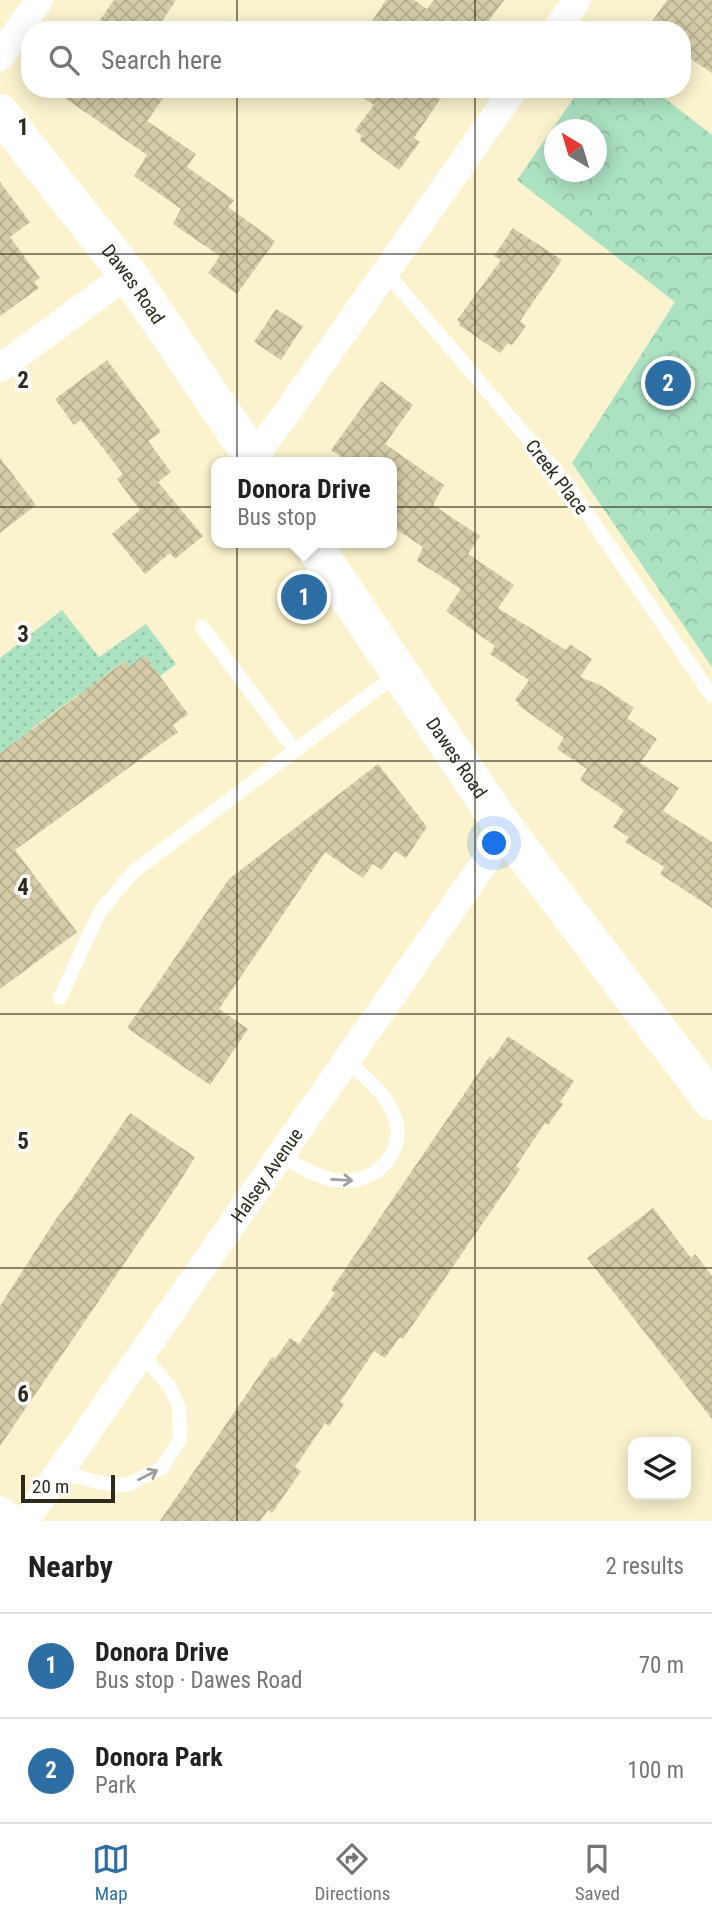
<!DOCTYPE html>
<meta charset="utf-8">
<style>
:root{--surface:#fff;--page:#f6f6f6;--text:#202124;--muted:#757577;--line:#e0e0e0;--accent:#2d6ea4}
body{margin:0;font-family:"Roboto Condensed",sans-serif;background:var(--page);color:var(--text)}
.controls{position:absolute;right:21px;bottom:21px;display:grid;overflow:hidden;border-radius:14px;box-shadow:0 4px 18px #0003}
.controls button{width:63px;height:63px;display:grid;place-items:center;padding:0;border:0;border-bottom:2px solid var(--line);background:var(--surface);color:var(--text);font:35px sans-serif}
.compass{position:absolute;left:544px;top:119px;width:63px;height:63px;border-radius:50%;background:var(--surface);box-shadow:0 4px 18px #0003;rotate:322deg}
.scale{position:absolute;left:21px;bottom:18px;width:94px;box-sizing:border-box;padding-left:7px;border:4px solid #2d2a1c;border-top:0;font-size:19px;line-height:24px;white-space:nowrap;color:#2d2a1c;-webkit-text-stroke:5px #fff;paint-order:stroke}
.you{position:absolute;left:495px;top:844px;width:24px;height:24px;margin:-18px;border:5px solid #fff;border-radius:50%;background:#1a73e8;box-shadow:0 0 0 10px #1a73e833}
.badge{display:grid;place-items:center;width:46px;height:46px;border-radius:50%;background:var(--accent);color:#fff;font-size:23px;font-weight:700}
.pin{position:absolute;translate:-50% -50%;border:4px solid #fff;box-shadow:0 2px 7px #0006}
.popup{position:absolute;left:211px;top:457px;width:186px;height:91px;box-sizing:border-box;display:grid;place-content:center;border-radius:14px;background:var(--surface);filter:drop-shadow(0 2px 5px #0005);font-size:23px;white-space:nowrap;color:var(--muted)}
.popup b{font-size:26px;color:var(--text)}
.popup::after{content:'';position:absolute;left:50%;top:100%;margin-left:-14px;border:14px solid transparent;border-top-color:var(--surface)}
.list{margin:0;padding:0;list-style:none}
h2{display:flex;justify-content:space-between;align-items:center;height:91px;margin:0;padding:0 28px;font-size:30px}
h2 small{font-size:23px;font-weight:400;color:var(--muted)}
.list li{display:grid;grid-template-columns:46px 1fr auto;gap:21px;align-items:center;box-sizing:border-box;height:105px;padding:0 28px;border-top:2px solid var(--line)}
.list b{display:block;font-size:26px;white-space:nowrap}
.list p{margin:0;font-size:23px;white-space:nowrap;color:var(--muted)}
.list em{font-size:23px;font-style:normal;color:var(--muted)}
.icon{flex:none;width:38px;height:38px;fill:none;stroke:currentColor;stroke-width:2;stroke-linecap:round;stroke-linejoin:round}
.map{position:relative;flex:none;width:712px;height:1521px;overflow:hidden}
.search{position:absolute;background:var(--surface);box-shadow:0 4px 18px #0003;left:21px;right:21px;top:21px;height:77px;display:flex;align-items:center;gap:18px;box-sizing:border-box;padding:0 24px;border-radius:28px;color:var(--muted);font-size:26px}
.sheet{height:301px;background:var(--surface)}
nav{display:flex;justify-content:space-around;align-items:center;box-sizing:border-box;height:98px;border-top:2px solid var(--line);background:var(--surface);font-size:19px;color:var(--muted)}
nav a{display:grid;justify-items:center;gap:4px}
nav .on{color:var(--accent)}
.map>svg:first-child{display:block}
</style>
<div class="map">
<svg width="712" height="1521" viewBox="0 0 712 1521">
<defs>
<pattern id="grass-dots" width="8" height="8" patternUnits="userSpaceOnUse" patternTransform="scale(1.75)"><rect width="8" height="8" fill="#ace1c2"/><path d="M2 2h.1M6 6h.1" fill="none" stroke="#94c1a6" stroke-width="1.8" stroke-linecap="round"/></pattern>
<pattern id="park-crowns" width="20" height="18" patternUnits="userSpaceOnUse" patternTransform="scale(1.75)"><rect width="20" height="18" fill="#ace1c2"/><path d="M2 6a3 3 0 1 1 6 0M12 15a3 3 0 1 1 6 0" fill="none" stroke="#94c1a6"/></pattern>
<pattern id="building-cross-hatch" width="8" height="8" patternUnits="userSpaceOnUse" patternTransform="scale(1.75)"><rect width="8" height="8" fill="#d3cca7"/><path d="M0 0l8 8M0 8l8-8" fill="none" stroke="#b5af8f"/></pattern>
</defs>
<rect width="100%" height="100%" fill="#faf3cd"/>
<path fill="url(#grass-dots)" d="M 62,610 L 99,657 L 146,624 L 176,664 L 160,676 L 144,656 L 129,667 L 124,661 L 101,678 L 105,684 L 84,699 L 79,694 L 31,729 L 35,736 L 0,753 L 0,658 Z"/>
<path fill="url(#park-crowns)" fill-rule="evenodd" d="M 580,89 L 653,89 L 712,135 L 712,667 L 572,463 L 675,302 L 517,180 ZM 554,130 L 596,130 L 596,172 L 554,172 Z"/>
<g fill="url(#building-cross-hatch)">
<path d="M 114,0 L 176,0 L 156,30 L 93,30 Z"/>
<path d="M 386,0 L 414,0 L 427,9 L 434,0 L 504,0 L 482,30 L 366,30 Z"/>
<path d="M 667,0 L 712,0 L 712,73 L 682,53 L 682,30 L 646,30 Z"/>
<path d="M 52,89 L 150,89 L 163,98 L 147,121 L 196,154 L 187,167 L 234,200 L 228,207 L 275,241 L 237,294 L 208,273 L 220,256 L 173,224 L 181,209 L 134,176 L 147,155 Z"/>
<path d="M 351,89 L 447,89 L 414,138 L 420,142 L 399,170 L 359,140 L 362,136 L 355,130 L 374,105 Z"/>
<path d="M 0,182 L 30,222 L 10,237 L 40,278 L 34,282 L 39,288 L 0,316 Z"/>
<path d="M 513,228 L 562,260 L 520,321 L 526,326 L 512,345 L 508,343 L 500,353 L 459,325 L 461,323 L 457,320 L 501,260 L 494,256 Z"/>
<path d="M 276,309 L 303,326 L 281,360 L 254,342 Z"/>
<path d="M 107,360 L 161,432 L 148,441 L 171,472 L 158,482 L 203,536 L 175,559 L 170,553 L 145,574 L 112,534 L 140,510 L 117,479 L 123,474 L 81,420 L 74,425 L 55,399 Z"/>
<path d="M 381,381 L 413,405 L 385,444 L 444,485 L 433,505 L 480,536 L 468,554 L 514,585 L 498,608 L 566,650 L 570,644 L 592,659 L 580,677 L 600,685 L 634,708 L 627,718 L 657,739 L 640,763 L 679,788 L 663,811 L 712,842 L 712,908 L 660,874 L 664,867 L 625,842 L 629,837 L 613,827 L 624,810 L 580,780 L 587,769 L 557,749 L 564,738 L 518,705 L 519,703 L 515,700 L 529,680 L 490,654 L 495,646 L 446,611 L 461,589 L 417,561 L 423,547 L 391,526 L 391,462 L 349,462 L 331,450 Z"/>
<path d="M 0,458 L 36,505 L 0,533 Z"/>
<path d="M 144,655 L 188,714 L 173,725 L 178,732 L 15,850 L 77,932 L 0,989 L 0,753 L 125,661 L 129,667 Z"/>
<path d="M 378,764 L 427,827 L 406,858 L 395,851 L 382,870 L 373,864 L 363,878 L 325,852 L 219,1009 L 248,1029 L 210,1085 L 127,1028 L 229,879 Z"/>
<path d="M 508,1036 L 574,1081 L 560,1102 L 563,1104 L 548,1125 L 545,1123 L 516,1166 L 520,1169 L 403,1339 L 400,1337 L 385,1358 L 374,1351 L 340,1402 L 344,1404 L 329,1426 L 325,1423 L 295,1467 L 301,1471 L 272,1513 L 268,1510 L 260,1521 L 160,1521 L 272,1357 L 275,1359 L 290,1338 L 299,1344 L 335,1293 L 331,1290 L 490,1056 L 493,1059 Z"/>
<path d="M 130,1113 L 195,1157 L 177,1186 L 0,1446 L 0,1306 L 56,1219 L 73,1197 Z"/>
<path d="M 653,1208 L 691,1258 L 695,1254 L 712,1276 L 712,1419 L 587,1258 Z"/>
</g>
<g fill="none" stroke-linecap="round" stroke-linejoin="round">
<g stroke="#fff" stroke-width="14">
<path d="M 385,271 L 567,484 L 712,696"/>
<path d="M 202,627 L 294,749"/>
<path d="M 60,998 L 99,913 L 133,872 L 400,672"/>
<path d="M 280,1155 C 297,1165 314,1176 334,1180 C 373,1188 411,1151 393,1112 C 382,1090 365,1076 346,1061"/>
<path d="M 59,1472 L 102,1483 L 127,1485 L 162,1468 L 180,1439 L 179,1407 L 169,1386 L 142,1354"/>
</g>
<g stroke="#fff" stroke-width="28">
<path d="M 556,30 L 577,0"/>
<path d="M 0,57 L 39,0"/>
<path d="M 0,368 L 128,274"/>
<path d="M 253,457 L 283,418 L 514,89"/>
<path d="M 0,1510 L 16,1521"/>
<path id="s1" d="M 25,1521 L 485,862 L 505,829"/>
</g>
<g stroke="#fff" stroke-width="38">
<path id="s2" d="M 0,113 L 128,274 L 256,462"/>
<path id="s3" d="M 312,543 L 505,829 L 712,1101"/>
</g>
</g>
<defs><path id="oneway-shaft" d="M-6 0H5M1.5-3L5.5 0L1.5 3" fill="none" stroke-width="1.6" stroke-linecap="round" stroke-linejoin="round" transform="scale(1.75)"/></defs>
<g stroke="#a09f99">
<use href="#oneway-shaft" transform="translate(342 1180) rotate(3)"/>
<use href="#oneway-shaft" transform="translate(148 1475) rotate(-27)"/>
</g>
<path fill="none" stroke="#2d2a1c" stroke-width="2" stroke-opacity="0.55" d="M 237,0 L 237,30M 475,0 L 475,30M 237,89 L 237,1521M 475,89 L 475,1521M 0,254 L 712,254M 0,507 L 712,507M 0,761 L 712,761M 0,1014 L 712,1014M 0,1268 L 712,1268"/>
<g text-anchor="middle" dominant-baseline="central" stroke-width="7" stroke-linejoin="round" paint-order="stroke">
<g font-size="19" fill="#2d2a1c" stroke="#fff">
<text stroke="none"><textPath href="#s2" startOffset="217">Dawes Road</textPath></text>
<text transform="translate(557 477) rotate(52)">Creek Place</text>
<text stroke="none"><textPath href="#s3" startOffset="259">Dawes Road</textPath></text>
<text stroke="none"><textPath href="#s1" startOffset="422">Halsey Avenue</textPath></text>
</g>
</g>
<g font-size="23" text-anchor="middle" font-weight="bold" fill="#2d2a1c" stroke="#fff" stroke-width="7" stroke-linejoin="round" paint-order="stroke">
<text x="23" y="135">1</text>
<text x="23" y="388">2</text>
<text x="23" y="642">3</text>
<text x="23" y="895">4</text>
<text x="23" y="1149">5</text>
<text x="23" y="1402">6</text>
</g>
</svg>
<div class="controls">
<button><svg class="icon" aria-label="layers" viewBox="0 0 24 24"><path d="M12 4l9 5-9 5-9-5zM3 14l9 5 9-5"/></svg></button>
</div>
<svg class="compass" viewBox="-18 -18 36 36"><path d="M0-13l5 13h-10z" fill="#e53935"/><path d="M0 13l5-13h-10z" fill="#757577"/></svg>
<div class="scale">20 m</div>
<div class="you"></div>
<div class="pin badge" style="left:304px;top:597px">1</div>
<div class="popup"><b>Donora Drive</b>Bus stop</div>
<div class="pin badge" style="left:668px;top:383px">2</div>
<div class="search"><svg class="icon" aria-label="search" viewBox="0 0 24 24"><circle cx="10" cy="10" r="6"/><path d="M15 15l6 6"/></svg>Search here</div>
</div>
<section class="sheet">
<h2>Nearby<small>2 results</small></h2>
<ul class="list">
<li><span class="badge">1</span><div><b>Donora Drive</b><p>Bus stop · Dawes Road</p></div><em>70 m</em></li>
<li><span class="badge">2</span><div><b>Donora Park</b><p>Park</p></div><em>100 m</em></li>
</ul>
</section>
<nav>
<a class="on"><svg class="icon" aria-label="map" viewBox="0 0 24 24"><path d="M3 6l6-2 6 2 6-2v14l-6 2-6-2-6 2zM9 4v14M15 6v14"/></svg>Map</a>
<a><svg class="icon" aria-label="directions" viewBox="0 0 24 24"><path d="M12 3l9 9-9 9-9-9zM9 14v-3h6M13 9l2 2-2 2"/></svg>Directions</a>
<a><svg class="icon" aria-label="saved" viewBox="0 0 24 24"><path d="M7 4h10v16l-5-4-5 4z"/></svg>Saved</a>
</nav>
